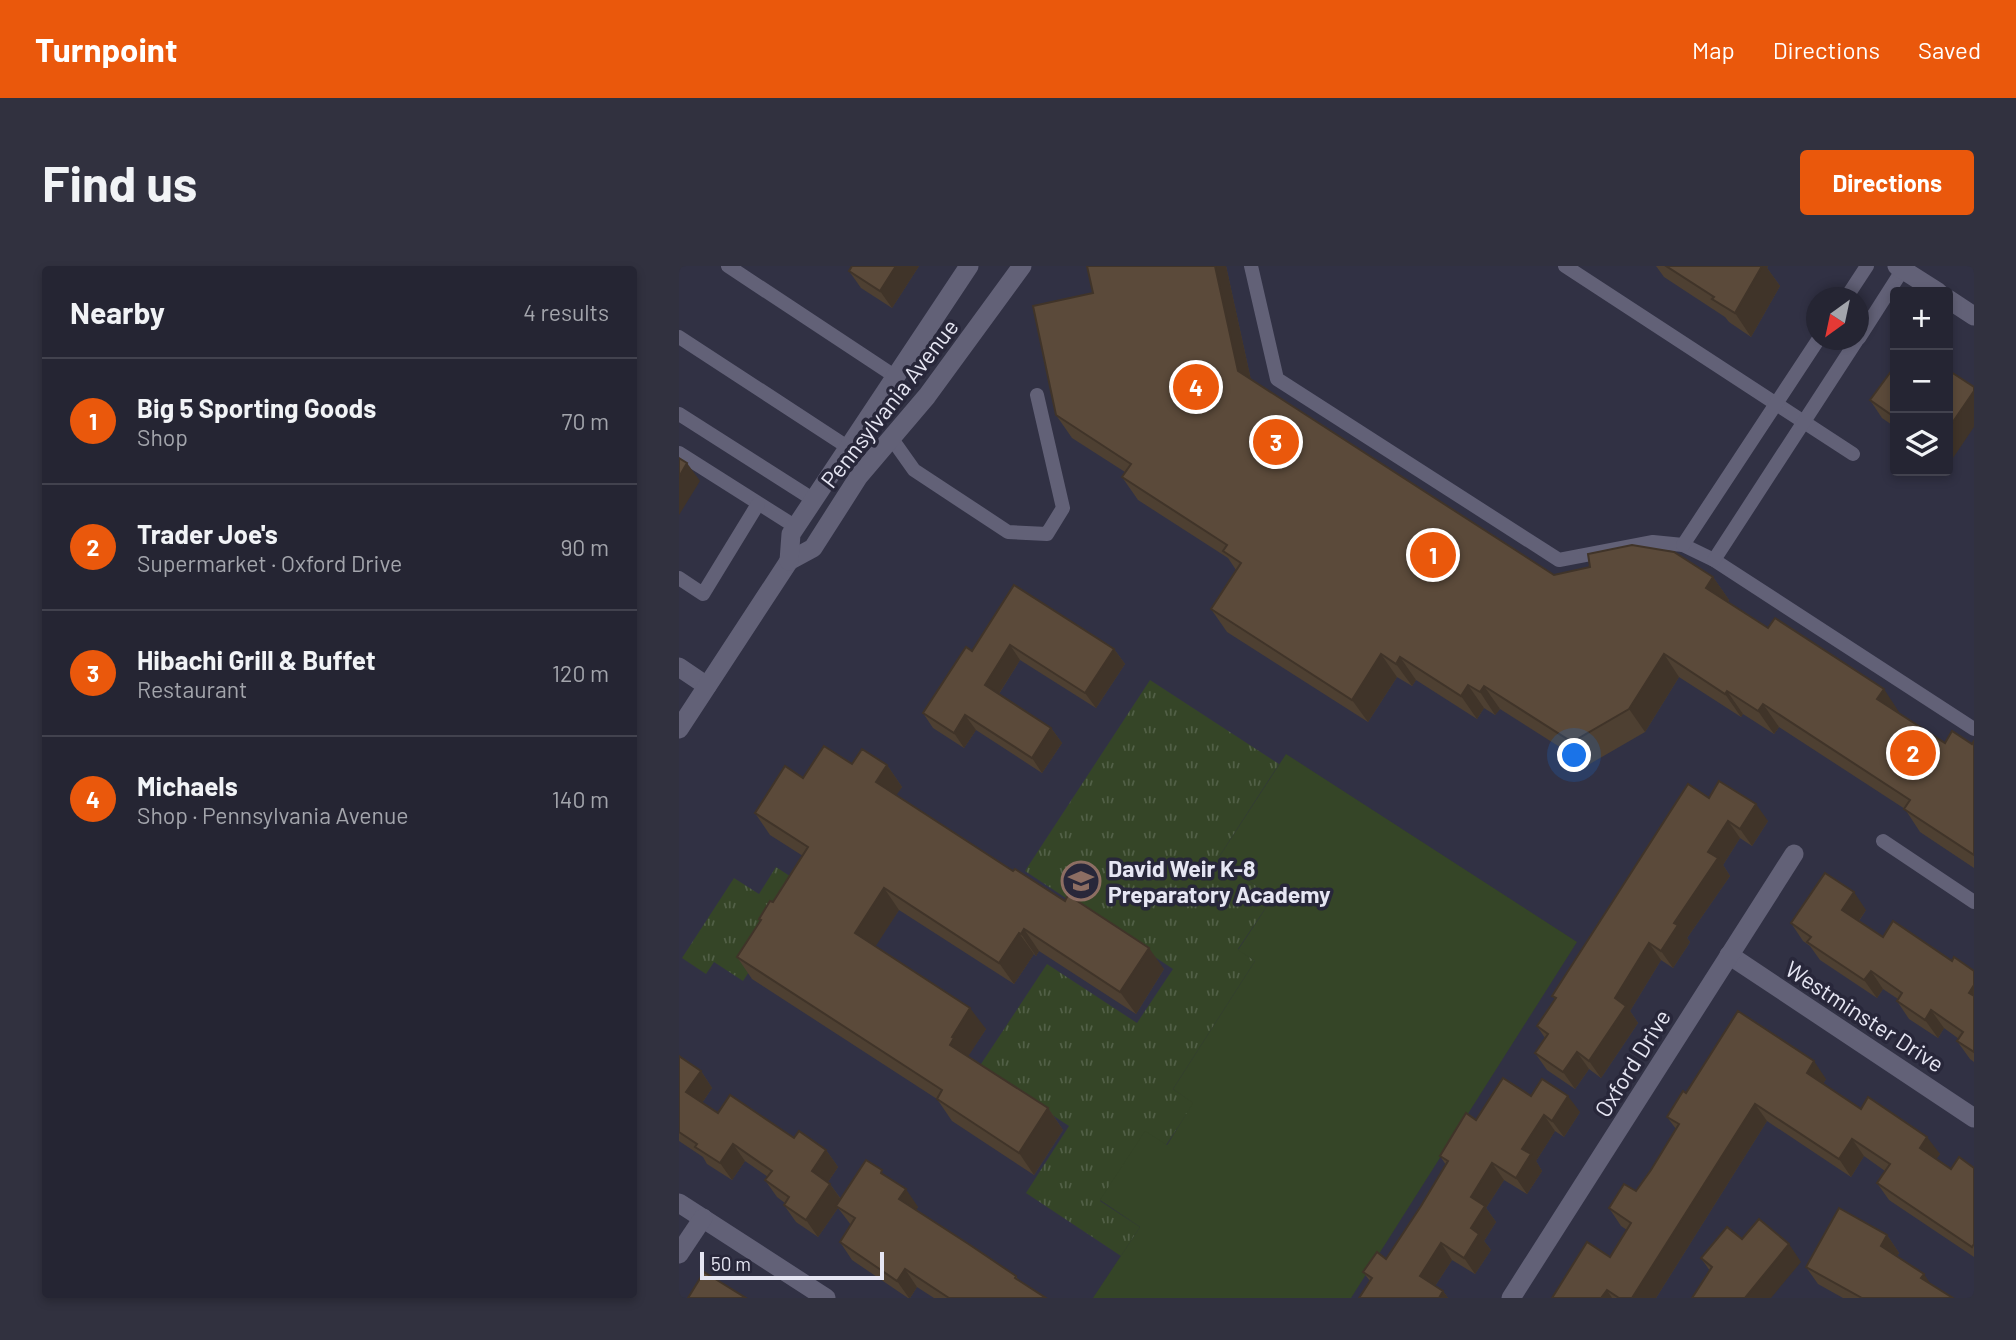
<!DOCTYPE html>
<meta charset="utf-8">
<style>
:root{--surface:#252533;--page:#31313f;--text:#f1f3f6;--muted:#a3a5ac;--line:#42424e;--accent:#ea580c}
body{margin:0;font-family:Barlow,sans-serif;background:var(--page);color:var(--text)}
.controls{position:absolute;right:21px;top:21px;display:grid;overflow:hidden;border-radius:7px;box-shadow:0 4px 10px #0003}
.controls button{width:63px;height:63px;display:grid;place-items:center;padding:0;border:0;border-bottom:2px solid var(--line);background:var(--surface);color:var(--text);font:35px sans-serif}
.compass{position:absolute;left:1127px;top:21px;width:63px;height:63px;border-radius:50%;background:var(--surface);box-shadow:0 4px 10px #0003;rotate:213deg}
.scale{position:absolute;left:21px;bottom:18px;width:184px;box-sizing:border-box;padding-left:7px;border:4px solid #e6e6f3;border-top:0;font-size:19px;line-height:24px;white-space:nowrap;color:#e6e6f3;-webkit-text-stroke:5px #28273a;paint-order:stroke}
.you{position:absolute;left:896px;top:490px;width:24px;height:24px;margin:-18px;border:5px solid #fff;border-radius:50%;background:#1a73e8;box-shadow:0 0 0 10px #1a73e833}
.badge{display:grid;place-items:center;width:46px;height:46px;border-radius:50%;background:var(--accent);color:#fff;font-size:23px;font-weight:700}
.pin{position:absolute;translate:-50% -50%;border:4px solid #fff;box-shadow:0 2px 7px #0006}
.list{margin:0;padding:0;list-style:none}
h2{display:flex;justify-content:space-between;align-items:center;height:91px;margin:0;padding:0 28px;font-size:30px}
h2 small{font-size:23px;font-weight:400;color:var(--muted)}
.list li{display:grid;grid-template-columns:46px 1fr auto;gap:21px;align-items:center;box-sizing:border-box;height:126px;padding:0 28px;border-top:2px solid var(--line)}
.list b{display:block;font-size:26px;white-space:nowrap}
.list p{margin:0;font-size:23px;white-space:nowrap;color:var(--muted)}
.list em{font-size:23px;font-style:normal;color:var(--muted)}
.icon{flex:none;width:38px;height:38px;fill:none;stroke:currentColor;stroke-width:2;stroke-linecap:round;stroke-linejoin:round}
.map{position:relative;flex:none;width:1295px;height:1032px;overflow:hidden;border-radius:7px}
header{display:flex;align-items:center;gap:42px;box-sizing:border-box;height:98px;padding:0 35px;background:var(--accent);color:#fff}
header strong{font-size:33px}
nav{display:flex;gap:38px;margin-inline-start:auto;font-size:24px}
.intro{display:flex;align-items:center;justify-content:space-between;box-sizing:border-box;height:168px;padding:0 42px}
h1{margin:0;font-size:49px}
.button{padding:18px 32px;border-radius:7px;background:var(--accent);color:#fff;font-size:24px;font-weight:700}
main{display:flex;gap:42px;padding:0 42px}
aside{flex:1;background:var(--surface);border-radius:7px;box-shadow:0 4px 10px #0003}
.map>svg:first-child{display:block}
</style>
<header>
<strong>Turnpoint</strong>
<nav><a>Map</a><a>Directions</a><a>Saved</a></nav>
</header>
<div class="intro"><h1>Find us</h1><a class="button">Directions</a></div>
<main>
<aside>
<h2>Nearby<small>4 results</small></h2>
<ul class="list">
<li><span class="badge">1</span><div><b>Big 5 Sporting Goods</b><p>Shop</p></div><em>70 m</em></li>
<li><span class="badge">2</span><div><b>Trader Joe's</b><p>Supermarket · Oxford Drive</p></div><em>90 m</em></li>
<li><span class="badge">3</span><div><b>Hibachi Grill &amp; Buffet</b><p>Restaurant</p></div><em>120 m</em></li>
<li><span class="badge">4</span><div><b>Michaels</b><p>Shop · Pennsylvania Avenue</p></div><em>140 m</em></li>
</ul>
</aside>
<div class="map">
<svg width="1295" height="1032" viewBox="0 0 1295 1032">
<defs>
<pattern id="grass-tufts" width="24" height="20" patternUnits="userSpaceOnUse" patternTransform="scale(1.75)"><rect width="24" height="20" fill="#354527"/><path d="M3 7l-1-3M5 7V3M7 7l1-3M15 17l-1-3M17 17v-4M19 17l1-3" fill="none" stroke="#526047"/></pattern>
</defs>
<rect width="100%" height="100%" fill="#313144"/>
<g fill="url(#grass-tufts)">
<path d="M 471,414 L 600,498 L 538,594 L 594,631 L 559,683 L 576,695 L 494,823 L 515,837 L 487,879 L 466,866 L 421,935 L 461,961 L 442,990 L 347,927 L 390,860 L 300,801 L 368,698 L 458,757 L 494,703 L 346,605 Z"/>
<path d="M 97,601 L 126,620 L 64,715 L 35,696 L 27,708 L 3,692 L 55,612 L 80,628 Z"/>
</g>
<path fill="#354527" d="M 607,488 L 898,676 L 672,1032 L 414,1032 L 461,961 L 421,934 L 466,865 L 488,879 L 514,837 L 494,823 L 576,695 L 559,684 L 594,631 L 538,594 Z"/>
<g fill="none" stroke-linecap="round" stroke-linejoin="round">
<g stroke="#626177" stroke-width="14">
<path d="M 49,0 L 217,111"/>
<path d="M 572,0 L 598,113 L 880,294 L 974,276 L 1004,279 L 1035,294 L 1295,463"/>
<path d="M 886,0 L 1174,188"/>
<path d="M 1167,32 L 1188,0"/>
<path d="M 0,71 L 170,182"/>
<path d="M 1180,72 L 1226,0"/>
<path d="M 0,148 L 135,234"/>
<path d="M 213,173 L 235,204 L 329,266 L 368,268 L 384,242 L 358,129"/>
<path d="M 0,187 L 117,261"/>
<path d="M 1004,279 L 1139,74"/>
<path d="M 1035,294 L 1178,74"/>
<path d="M 0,312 L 24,328 L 79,238"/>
<path d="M 1204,575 L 1295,636"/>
</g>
<g stroke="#626177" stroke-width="19">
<path d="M 0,401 L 28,420"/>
<path d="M 1050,689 L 1295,852"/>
<path d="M 0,937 L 147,1032"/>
<path d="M 0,988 L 24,952"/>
<path d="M 832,1032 L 1115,588"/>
</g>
<g stroke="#626177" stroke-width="19">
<path d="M 1218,0 L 1259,26"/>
<path d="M 1269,33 L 1295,50"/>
<path d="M 0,463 L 110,295"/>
</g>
<g stroke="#626177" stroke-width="19">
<path d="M 110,295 L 134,282 L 180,210 L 248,130 L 343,0"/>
<path d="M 110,295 L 112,268 L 290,0"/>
</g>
</g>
<g fill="#4e4032">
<path d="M 173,0 L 240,0 L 213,42 L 182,22 L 170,5 Z"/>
<path d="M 408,0 L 547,0 L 572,114 L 875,309 L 1034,311 L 1050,334 L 1049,336 L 1220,446 L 1220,447 L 1266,477 L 1293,478 L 1295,475 L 1295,602 L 1241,566 L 1226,543 L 1100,461 L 1095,468 L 1064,448 L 1062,451 L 1000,411 L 966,466 L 909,499 L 821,443 L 816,449 L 805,442 L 798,453 L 737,414 L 733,420 L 718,411 L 689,456 L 548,366 L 532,343 L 557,304 L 549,292 L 459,234 L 443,211 L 446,206 L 393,172 L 377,149 L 414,27 Z"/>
<path d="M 977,0 L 1089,0 L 1088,2 L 1101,20 L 1072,71 L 1050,56 L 1046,51 L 985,11 Z"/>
<path d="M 1216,100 L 1216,161 L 1203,152 L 1191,134 Z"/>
<path d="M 335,319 L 435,383 L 446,398 L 417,442 L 341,394 L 320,428 L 372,462 L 383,477 L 363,507 L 297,464 L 285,482 L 254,462 L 244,447 L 293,385 Z"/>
<path d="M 173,498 L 208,499 L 223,521 L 217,529 L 485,703 L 457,748 L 360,685 L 357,690 L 355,688 L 335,718 L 220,644 L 196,680 L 307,763 L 289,790 L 369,842 L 384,864 L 355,909 L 273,855 L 258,833 L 73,713 L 58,691 L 82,655 L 80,653 L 94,636 L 124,590 L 91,569 L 76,547 L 124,512 Z"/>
<path d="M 1030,532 L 1089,555 L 1073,580 L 1061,572 L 1044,599 L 1051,610 L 1008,672 L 1011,676 L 994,702 L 982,694 L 951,745 L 959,757 L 922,812 L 910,803 L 896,823 L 868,804 L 856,787 L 866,772 L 858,760 L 876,733 L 873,730 Z"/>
<path d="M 1187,644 L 1180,655 L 1204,671 L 1273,695 L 1295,705 L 1295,796 L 1291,793 L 1278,775 L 1280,773 L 1265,762 L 1259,772 L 1230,753 L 1218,735 L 1219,733 L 1204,723 L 1198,732 L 1141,694 L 1131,680 L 1124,675 L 1112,657 Z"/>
<path d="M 0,790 L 22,805 L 33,822 L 23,837 L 39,847 L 115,872 L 147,884 L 159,901 L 149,916 L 151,918 L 162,933 L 208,911 L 239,941 L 237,944 L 337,1010 L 340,1015 L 367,1032 L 255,1032 L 238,1021 L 231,1032 L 229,1032 L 173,994 L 161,976 L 172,959 L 159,942 L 139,971 L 117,956 L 105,939 L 106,937 L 98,931 L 86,914 L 89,911 L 66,895 L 53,914 L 28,898 L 24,891 L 0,875 Z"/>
<path d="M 1147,813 L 1144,818 L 1182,843 L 1261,888 L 1257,893 L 1272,903 L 1295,902 L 1295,991 L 1210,934 L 1198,917 L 1206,905 L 1185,890 L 1172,911 L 1088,855 L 977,1032 L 873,1032 L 931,991 L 948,964 L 942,960 L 930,942 L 957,925 L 972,904 L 997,863 L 988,851 L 1007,827 Z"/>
<path d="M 852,830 L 901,846 L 885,871 L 876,865 L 857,895 L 863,905 L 848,928 L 825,914 L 807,942 L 817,956 L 805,975 L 812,984 L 796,1008 L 773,994 L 756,1020 L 764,1025 L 769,1032 L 680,1032 L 691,1015 L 684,1006 L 707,993 L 742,940 L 767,899 L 761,890 L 797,854 Z"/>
<path d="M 1208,969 L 1220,987 L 1218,990 L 1251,1017 L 1274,1032 L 1164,1032 L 1139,1018 L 1127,1001 Z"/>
<path d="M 1063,973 L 1122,996 L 1031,1005 L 1022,992 Z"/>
</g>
<g fill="#403429">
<path d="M 217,0 L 240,0 L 213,42 L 201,25 Z"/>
<path d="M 536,0 L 547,0 L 575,128 L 559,105 Z"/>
<path d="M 1078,0 L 1089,0 L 1088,2 L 1101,20 L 1072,71 L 1056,47 Z"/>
<path d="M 1295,125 L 1295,161 L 1274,192 L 1269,184 L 1269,163 Z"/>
<path d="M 8,197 L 21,215 L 0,249 L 0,211 Z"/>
<path d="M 1034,311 L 1050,334 L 1043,344 L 1027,322 Z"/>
<path d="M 331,379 L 341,394 L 316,434 L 306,419 Z"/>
<path d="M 435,383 L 446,398 L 417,442 L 406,427 Z"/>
<path d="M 702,388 L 718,411 L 689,456 L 673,434 Z"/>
<path d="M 985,388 L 1000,411 L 966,466 L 950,443 Z"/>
<path d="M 721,391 L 737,414 L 733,420 L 717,398 Z"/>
<path d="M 789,419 L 805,442 L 798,453 L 782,430 Z"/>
<path d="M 805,420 L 821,443 L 816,449 L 801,426 Z"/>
<path d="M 1205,423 L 1220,446 L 1214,455 L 1198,433 Z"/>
<path d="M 1048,425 L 1064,448 L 1062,451 L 1046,428 Z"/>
<path d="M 1084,438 L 1100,461 L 1095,468 L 1079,445 Z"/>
<path d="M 286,449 L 297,464 L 285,482 L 275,467 Z"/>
<path d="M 372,462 L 383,477 L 363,507 L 353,492 Z"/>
<path d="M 208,499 L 223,521 L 212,537 L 197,516 Z"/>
<path d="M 1077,538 L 1089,555 L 1073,580 L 1061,563 Z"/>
<path d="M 1049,555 L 1061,572 L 1044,599 L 1051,610 L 1008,672 L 1011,676 L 994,702 L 982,685 L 1029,586 Z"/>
<path d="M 205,622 L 220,644 L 191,689 L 176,667 Z"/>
<path d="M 1175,626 L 1187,644 L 1175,662 L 1163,644 Z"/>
<path d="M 345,663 L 360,685 L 357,690 L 342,668 Z"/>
<path d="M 340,667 L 355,688 L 335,718 L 320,697 Z"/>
<path d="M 970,677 L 982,694 L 951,745 L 959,757 L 922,812 L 910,795 L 936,732 Z"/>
<path d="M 470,682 L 485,703 L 457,748 L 441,726 Z"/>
<path d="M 1192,705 L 1204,723 L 1198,732 L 1185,714 Z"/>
<path d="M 1295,719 L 1295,734 L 1290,727 Z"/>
<path d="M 291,742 L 307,763 L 288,792 L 271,779 L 273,771 Z"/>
<path d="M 1252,744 L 1265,762 L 1259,772 L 1246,754 Z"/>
<path d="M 898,786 L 910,803 L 896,823 L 884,806 Z"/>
<path d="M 1135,795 L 1147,813 L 1140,825 L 1128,807 Z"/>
<path d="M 22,805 L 33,822 L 19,843 L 7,826 Z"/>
<path d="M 889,830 L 901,846 L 885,871 L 873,855 Z"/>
<path d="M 1076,838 L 1088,855 L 977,1032 L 953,1032 Z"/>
<path d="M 369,842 L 384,864 L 355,909 L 340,887 Z"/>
<path d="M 865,849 L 876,865 L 857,895 L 863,905 L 848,928 L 837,912 L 843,883 Z"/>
<path d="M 1248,871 L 1261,888 L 1253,899 L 1241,882 Z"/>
<path d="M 1173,873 L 1185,890 L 1172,911 L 1160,893 Z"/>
<path d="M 54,878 L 66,895 L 53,914 L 41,897 Z"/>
<path d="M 147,884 L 159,901 L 145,922 L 133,905 Z"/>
<path d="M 813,897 L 825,914 L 807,942 L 817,956 L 805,975 L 812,984 L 796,1008 L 785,992 L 792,962 L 792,931 Z"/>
<path d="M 151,918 L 163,935 L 157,940 L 159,942 L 139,971 L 127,954 Z"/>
<path d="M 227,923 L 239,941 L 233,951 L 220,933 Z"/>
<path d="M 1208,969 L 1220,987 L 1214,997 L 1202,980 Z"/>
<path d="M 762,977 L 773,994 L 752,1026 L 741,1010 Z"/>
<path d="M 1110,978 L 1122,996 L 1092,1032 L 1066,1032 Z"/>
<path d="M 226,1003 L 238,1021 L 231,1032 L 230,1032 L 218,1015 Z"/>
<path d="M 1245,1008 L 1257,1026 L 1242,1012 Z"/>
<path d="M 928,1024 L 933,1032 L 922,1032 Z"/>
<path d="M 764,1025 L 769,1032 L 760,1032 Z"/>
</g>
<g fill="#5b4a3a" stroke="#403429" stroke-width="2">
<path d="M 173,0 L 217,0 L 201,25 L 170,5 Z"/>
<path d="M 408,0 L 536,0 L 559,105 L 875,309 L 911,301 L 909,288 L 953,279 L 995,286 L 1034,311 L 1027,322 L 1089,362 L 1096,352 L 1205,423 L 1198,433 L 1266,477 L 1273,465 L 1293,478 L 1295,475 L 1295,589 L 1225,543 L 1231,534 L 1084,438 L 1079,445 L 1048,425 L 1046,428 L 985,388 L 950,443 L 893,476 L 805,420 L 801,426 L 789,419 L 782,430 L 721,391 L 717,398 L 702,388 L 673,434 L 532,343 L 562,297 L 544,285 L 548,279 L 443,211 L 452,198 L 377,149 L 354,40 L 414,27 Z"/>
<path d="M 987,0 L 1083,0 L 1056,47 L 1033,33 L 1035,31 Z"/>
<path d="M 1216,100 L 1216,147 L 1214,150 L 1191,134 Z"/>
<path d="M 1269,104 L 1295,121 L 1295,125 L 1269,163 Z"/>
<path d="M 0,192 L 8,197 L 0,211 Z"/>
<path d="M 335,319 L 435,383 L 406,427 L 331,379 L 306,419 L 372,462 L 353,492 L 286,449 L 275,467 L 244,447 L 287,381 L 293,385 Z"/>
<path d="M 145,480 L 173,498 L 183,483 L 208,499 L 197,516 L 334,605 L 336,603 L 386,635 L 389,629 L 470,682 L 441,726 L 345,663 L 342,668 L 340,667 L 320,697 L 205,622 L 176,667 L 291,742 L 273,771 L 275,772 L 271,779 L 369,842 L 340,887 L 258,833 L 263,824 L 58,691 L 82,654 L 80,653 L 91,635 L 94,636 L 129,581 L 76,547 L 106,500 L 124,512 Z"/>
<path d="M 1040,515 L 1077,538 L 1061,563 L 1049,555 L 1029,586 L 1039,592 L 995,657 L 999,659 L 982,685 L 970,677 L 936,732 L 947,740 L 910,795 L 898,786 L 884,806 L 856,787 L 869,768 L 858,760 L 877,732 L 873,730 L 1009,518 L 1030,532 Z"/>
<path d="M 1146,607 L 1175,626 L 1163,644 L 1204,671 L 1214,655 L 1273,695 L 1275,691 L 1295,705 L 1295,719 L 1290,727 L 1295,730 L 1295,786 L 1278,775 L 1284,766 L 1252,744 L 1246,754 L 1218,735 L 1223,727 L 1192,705 L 1185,714 L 1128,676 L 1132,671 L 1112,657 Z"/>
<path d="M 1059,745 L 1135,795 L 1128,807 L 1182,843 L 1189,831 L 1248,871 L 1241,882 L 1272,903 L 1280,891 L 1295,902 L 1295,978 L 1293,981 L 1198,917 L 1211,898 L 1173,873 L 1160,893 L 1076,838 L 953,1032 L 940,1032 L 928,1024 L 922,1032 L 873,1032 L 908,976 L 931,991 L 952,957 L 930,942 L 945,918 L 957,925 L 972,904 L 1000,858 L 988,851 L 1004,825 L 1007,827 Z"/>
<path d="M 0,790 L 22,805 L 7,826 L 39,847 L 51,829 L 115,872 L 120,865 L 147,884 L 133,905 L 151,918 L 127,954 L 105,939 L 110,931 L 86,914 L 93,905 L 54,878 L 41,897 L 16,881 L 18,878 L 0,866 Z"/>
<path d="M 824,812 L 852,830 L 863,813 L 889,830 L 873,855 L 865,849 L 843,883 L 852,888 L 837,912 L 813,897 L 792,931 L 806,940 L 792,962 L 800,968 L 785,992 L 762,977 L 741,1010 L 764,1025 L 760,1032 L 680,1032 L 693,1012 L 684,1006 L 698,986 L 707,993 L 742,940 L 769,895 L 761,890 L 787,847 L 797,854 Z"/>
<path d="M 187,894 L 203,904 L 202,907 L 227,923 L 220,933 L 291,979 L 337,1010 L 336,1012 L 367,1032 L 270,1032 L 226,1003 L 218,1015 L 161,976 L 176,952 L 157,940 Z"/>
<path d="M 1160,942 L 1208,969 L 1202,980 L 1245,1008 L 1242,1012 L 1274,1032 L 1183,1032 L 1127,1001 Z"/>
<path d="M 1080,953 L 1110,978 L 1066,1032 L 1013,1032 L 1033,1001 L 1022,992 L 1048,961 L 1063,973 Z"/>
<path d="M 25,1006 L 67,1032 L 9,1032 Z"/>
</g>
<defs>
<symbol id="school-ring" viewBox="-11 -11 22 22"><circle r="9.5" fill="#28273a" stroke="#8d6e63" stroke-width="1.5"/><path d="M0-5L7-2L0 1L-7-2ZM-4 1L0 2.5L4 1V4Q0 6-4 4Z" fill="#8d6e63"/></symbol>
</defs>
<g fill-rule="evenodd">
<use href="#school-ring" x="380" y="593" width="44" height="44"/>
</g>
<g text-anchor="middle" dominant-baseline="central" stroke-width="7" stroke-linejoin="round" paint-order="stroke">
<g font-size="23" fill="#e6e6f3" stroke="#28273a">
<text transform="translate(210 137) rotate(-52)">Pennsylvania Avenue</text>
<text transform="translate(1186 750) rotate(33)">Westminster Drive</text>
<text transform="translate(953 797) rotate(-58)">Oxford Drive</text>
</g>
<g font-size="23" font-weight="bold" fill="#e6e6f3" stroke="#28273a" text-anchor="start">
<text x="429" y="602">David Weir K-8<tspan x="429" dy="26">Preparatory Academy</tspan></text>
</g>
</g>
</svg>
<div class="controls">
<button>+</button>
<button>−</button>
<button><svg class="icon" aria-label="layers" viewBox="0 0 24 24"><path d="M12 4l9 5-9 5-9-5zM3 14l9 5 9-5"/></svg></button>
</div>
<svg class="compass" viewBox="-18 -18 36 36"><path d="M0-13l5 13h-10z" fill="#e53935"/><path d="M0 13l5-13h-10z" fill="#a3a5ac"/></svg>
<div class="scale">50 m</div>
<div class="you"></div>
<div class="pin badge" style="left:754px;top:289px">1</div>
<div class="pin badge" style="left:1234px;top:487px">2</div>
<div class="pin badge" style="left:597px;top:176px">3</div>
<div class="pin badge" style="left:517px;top:121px">4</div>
</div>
</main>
